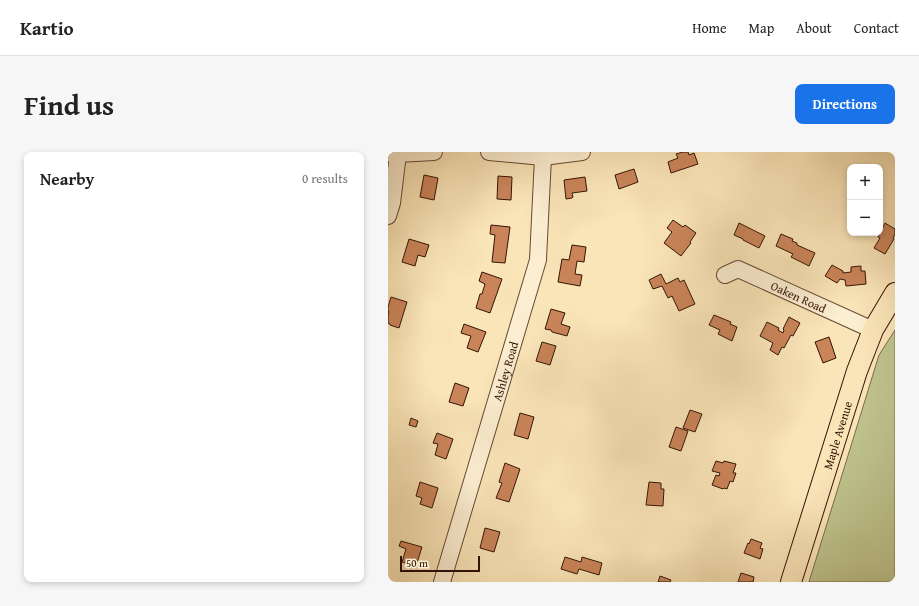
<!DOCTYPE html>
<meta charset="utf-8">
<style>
:root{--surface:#fff;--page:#f6f6f6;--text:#222;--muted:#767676;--line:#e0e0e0;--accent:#1a73e8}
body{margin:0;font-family:"Gentium Book Plus",serif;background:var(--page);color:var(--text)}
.controls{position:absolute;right:12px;top:12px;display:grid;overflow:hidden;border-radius:8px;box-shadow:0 2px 6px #0003}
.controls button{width:36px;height:36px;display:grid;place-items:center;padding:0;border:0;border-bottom:1px solid var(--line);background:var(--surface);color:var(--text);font:20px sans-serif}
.scale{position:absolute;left:12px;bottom:10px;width:80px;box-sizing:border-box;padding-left:4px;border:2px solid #341406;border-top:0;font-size:11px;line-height:14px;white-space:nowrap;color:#341406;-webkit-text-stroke:3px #fceed1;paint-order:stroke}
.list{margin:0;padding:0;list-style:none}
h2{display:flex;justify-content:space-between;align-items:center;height:52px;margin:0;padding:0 16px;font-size:17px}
h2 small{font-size:13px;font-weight:400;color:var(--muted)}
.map{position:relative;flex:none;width:507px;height:430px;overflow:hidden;border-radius:8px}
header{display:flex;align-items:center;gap:24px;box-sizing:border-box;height:56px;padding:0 20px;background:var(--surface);border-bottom:1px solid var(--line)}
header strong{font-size:19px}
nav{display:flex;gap:22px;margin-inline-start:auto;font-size:14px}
.intro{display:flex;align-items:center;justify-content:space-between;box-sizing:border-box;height:96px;padding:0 24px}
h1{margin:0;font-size:28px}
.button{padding:10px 18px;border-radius:8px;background:var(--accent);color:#fff;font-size:14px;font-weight:700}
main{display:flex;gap:24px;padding:0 24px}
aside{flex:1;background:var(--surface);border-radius:8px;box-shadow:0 2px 6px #0003}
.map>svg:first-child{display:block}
</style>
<header>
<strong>Kartio</strong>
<nav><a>Home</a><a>Map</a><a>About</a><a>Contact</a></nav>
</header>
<div class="intro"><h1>Find us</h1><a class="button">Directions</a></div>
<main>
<aside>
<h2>Nearby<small>0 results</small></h2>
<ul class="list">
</ul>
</aside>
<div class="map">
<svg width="507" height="430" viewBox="0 0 507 430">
<rect width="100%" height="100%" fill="#fae5b8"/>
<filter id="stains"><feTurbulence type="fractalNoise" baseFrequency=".005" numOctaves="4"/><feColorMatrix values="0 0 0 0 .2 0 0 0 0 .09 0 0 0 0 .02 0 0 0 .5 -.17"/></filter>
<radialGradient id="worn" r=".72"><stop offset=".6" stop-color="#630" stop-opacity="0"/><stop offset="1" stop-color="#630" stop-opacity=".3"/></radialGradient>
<path fill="#bfc48e" stroke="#7a6c4a" d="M 507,178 L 507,430 L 421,430 L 491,203 Z"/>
<g fill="#ca8459" stroke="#341406">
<path d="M 295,0 L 300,0 L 301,3 L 306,1 L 310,12 L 283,21 L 280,10 L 290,6 L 288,2 Z"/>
<path d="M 246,17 L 250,30 L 231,37 L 227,23 Z"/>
<path d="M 36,23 L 50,26 L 46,48 L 32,45 Z"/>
<path d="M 110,24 L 124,25 L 123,48 L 109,47 Z"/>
<path d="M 197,25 L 199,39 L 184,41 L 185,45 L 184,46 L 178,47 L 176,28 Z"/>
<path d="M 285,68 L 295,75 L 297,73 L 308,81 L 302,90 L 303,91 L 293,104 L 276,91 L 284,80 L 279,76 Z"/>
<path d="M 351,71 L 377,84 L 371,96 L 355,88 L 355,87 L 346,83 Z"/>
<path d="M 497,71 L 507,77 L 507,82 L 505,86 L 506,87 L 497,102 L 486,96 L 492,86 L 490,85 Z"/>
<path d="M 103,73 L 122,75 L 117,111 L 104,110 L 107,83 L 102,82 Z"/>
<path d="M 393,82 L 405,87 L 404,89 L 409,91 L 409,93 L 427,101 L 421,114 L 403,105 L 405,102 L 388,94 Z"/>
<path d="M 21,87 L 41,93 L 37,105 L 30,103 L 27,114 L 14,110 Z"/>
<path d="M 184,93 L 198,95 L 196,110 L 189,109 L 187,122 L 194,123 L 192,134 L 170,130 L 174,107 L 181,108 Z"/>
<path d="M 444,113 L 455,119 L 455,121 L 463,120 L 463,115 L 473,114 L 473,119 L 477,119 L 478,132 L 458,134 L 457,128 L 452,127 L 449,131 L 437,124 Z"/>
<path d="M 94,120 L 114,127 L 102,161 L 88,156 L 92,142 L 94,142 L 97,132 L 91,129 Z"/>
<path d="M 273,122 L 278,132 L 290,126 L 292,130 L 296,128 L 307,152 L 291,159 L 284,144 L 280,146 L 274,134 L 265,137 L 261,128 Z"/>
<path d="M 3,145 L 19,150 L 11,176 L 2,173 L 2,172 L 0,171 L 0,163 L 1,160 L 0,159 L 0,155 Z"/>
<path d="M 163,157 L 177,161 L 173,172 L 182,175 L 179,184 L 164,180 L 163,178 L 157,177 Z"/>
<path d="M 326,163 L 343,170 L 342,172 L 349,175 L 344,189 L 330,182 L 332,178 L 321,173 Z"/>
<path d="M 401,165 L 412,171 L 405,184 L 403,183 L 396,196 L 394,195 L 390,203 L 382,198 L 385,191 L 372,184 L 379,170 L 391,176 L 390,178 L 395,181 L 396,178 L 395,177 Z"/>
<path d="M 76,172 L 98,180 L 90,200 L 79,196 L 83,184 L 73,181 Z"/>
<path d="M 441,185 L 448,206 L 435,211 L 427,190 Z"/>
<path d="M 154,190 L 168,194 L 162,213 L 148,209 Z"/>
<path d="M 67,231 L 81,236 L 75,254 L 61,250 Z"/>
<path d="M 302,258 L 314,262 L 307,280 L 295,276 Z"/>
<path d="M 132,261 L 146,265 L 140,287 L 126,283 Z"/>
<path d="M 23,266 L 30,269 L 28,275 L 21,273 Z"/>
<path d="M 288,275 L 300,279 L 293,299 L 281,295 Z"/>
<path d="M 49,281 L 65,287 L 58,307 L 47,303 L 50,292 L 45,291 Z"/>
<path d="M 328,309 L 335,311 L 336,309 L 348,312 L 345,321 L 348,321 L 345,330 L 342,329 L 339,337 L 336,336 L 335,337 L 324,333 L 328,323 L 331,324 L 332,321 L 324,319 Z"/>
<path d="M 117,311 L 132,317 L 121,350 L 108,346 L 114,331 L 111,330 Z"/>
<path d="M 32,330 L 50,336 L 44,356 L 32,352 L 34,346 L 28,344 Z"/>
<path d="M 261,330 L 273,331 L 273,337 L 276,337 L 275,354 L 258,353 Z"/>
<path d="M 97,376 L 112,380 L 106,400 L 92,396 Z"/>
<path d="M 363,387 L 374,391 L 372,396 L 375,397 L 372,407 L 356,401 L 360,391 L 361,392 Z"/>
<path d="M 13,389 L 34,395 L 28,414 L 14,410 L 18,397 L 11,394 Z"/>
<path d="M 177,405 L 193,410 L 194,405 L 214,411 L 211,423 L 191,417 L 189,422 L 173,417 Z"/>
<path d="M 353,421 L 366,425 L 365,430 L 350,430 Z"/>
<path d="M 272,424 L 283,428 L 282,430 L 270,430 Z"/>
</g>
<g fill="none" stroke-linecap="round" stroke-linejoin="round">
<defs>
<g id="minor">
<path d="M 101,0 L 155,5 L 194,0"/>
<path d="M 0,1 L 10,2 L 46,0"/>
<path d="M 0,64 L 4,51 L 10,2"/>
<path id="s1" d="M 337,123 L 350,117 L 485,178"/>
<path id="s2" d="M 54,430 L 150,108 L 155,5"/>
</g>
<g id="major">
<path id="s3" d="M 403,430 L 469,219 L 485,178 L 507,141"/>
</g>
</defs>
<use href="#minor" stroke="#664832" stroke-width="18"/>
<use href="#major" stroke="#341406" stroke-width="22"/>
<use href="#minor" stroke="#fceed1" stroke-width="16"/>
<use href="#major" stroke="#fae5b8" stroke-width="20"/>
</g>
<g text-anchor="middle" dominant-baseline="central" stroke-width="3.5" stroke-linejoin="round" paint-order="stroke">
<g font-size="12" fill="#341406" stroke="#fceed1">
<text stroke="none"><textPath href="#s1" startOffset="81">Oaken Road</textPath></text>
<text stroke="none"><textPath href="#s2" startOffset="220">Ashley Road</textPath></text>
<text stroke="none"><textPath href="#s3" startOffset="154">Maple Avenue</textPath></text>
</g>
</g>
<rect width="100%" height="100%" filter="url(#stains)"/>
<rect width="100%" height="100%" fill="url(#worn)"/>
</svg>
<div class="controls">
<button>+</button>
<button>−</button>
</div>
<div class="scale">50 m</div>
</div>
</main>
